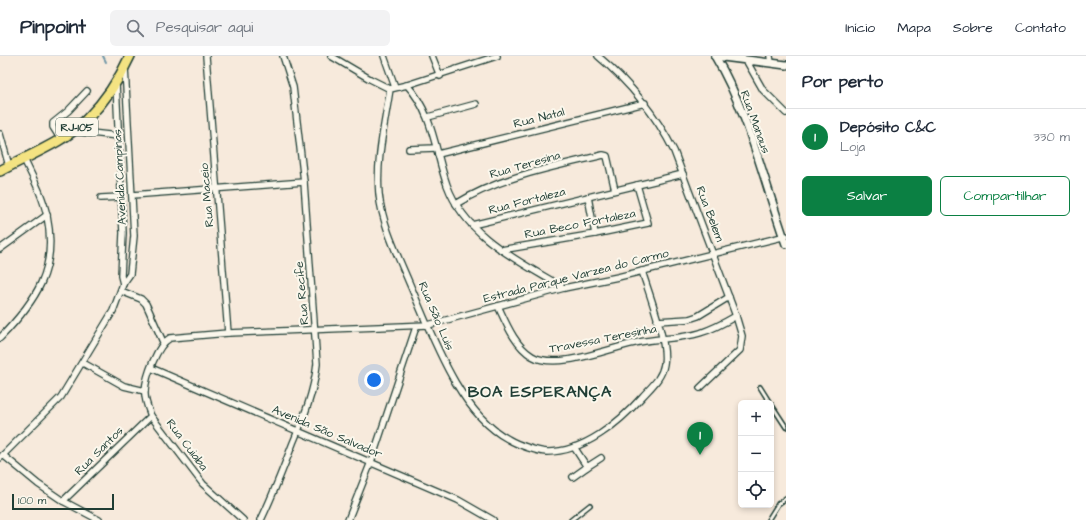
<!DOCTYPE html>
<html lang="pt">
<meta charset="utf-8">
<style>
:root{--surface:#fff;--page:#f2f2f3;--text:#1f2937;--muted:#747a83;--line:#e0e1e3;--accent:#0b8043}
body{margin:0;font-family:"Architects Daughter",sans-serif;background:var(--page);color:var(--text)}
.controls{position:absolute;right:12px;bottom:12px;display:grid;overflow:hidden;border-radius:6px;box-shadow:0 2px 6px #0003}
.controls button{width:36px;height:36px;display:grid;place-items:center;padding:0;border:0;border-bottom:1px solid var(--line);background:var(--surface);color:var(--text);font:20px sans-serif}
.scale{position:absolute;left:12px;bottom:10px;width:102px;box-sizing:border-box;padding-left:4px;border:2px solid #1f3d34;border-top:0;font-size:11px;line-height:14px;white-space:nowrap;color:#1f3d34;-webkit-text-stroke:3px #fbf7ec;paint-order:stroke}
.you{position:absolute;left:374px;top:324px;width:14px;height:14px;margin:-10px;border:3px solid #fff;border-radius:50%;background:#1a73e8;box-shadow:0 0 0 6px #1a73e833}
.badge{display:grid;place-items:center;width:26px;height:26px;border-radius:50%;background:var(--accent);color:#fff;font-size:13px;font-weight:700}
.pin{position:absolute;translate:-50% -33px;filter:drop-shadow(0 1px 2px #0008)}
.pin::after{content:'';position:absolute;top:21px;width:14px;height:12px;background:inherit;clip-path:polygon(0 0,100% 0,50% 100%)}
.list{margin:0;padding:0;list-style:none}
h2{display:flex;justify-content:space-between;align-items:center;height:52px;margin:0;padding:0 16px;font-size:17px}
h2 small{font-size:13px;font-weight:400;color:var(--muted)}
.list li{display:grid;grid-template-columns:26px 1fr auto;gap:12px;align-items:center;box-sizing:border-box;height:56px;padding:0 16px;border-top:1px solid var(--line)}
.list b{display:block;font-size:15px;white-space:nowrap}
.list p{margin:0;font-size:13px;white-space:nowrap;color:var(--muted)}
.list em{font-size:13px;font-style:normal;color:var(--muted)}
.actions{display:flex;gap:8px;padding:12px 16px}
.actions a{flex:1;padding:9px 0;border:1px solid var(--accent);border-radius:6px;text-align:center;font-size:14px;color:var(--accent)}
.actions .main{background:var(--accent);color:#fff}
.icon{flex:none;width:22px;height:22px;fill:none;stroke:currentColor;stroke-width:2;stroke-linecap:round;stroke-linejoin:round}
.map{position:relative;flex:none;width:786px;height:464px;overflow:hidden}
header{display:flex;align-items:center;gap:24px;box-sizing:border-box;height:56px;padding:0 20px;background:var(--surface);border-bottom:1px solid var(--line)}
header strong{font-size:19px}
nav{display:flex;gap:22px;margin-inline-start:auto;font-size:14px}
.search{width:280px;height:36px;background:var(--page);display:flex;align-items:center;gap:10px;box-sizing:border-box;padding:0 14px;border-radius:6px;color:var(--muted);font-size:15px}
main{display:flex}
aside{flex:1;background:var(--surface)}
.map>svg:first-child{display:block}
</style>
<header>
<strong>Pinpoint</strong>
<div class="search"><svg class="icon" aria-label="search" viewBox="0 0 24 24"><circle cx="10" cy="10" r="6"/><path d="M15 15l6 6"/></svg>Pesquisar aqui</div>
<nav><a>Início</a><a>Mapa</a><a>Sobre</a><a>Contato</a></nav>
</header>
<main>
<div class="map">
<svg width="786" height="464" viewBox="0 0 786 464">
<rect width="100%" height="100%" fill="#f7eadc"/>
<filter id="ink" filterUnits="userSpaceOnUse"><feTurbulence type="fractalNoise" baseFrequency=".025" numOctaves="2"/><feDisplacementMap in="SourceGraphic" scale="8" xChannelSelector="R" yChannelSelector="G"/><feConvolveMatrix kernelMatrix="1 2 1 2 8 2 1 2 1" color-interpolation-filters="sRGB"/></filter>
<g filter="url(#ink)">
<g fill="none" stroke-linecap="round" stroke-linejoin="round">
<path stroke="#7398a8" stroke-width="2" d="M 103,0 L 106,6"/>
<defs>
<g id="service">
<path d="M 760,331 L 770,347"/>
<path d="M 771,348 L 786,371"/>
<path d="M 571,464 L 590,449"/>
<path d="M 768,464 L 778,448 L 786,442"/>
</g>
<g id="minor">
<path d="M 206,0 L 228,277"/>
<path d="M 331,0 L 370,23 L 390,33"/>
<path d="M 384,0 L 395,31"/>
<path d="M 432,0 L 440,20"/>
<path d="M 598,0 C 630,27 655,57 674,95 L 736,260 L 742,280 L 740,294 L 700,332"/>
<path d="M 770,0 L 771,7"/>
<path d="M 746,4 L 763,34 L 786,57"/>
<path d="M 116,27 L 123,177 L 121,220 L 123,228"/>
<path d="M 407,29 L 497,0"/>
<path d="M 428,61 L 476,48"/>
<path d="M 73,75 L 118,80"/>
<path d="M 0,78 L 9,110"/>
<path d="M 60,82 L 53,71 L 53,67 L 68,55 L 87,35"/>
<path d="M 409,93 L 436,92"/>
<path d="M 438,98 L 645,47"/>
<path d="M 132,139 L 304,126"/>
<path d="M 588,141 L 595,178"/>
<path d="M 101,142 L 121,141"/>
<path d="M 456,148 C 499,121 553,111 603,99 L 607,100 L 615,134"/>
<path d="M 472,169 L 683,118"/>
<path d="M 0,193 L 47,159"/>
<path d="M 501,194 L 595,178 L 648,167 L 637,129"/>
<path d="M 564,232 C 519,205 466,181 447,129 C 435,95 433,57 407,29 L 390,33 C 385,67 376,103 379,138 C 382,169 399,202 411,231 C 432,279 459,357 508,383 C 518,389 536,395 547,396 C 584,396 619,367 642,341 C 651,331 662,322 664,308 C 668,286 649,238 642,215"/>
<path d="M 121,235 L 141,243 L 146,248 L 163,286"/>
<path d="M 498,250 C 506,267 515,290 532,300 C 557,315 612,291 639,286 C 659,282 681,283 700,277 C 713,273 724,267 736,260"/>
<path d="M 657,265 L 689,263 L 698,260 L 729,241"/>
<path d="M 0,282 C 36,245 58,213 47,160 C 43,140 33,122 24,103"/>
<path d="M 83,307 L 124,330 L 145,335"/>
<path d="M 151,312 L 458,444 L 493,464"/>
<path d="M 574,391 L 587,411 L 601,402"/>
<path d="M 3,399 L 38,428 L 63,445 L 99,464"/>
<path d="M 0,402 L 61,341 L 113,255 L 123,228 L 130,218 L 134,180 L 125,11"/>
<path d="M 573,421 L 587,411"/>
<path d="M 63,445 L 151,360"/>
<path d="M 243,464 L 203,428 L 151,360 C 148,352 144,343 145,335 C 146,320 157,289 170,282 L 228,277 L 428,269 L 564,232 L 618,221 L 786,180"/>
<path d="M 261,464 C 273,439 283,413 293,387 C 304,361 314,336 317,308 L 304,126 L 293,31 L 283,0"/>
<path d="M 348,464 L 371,406 L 416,271"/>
</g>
<g id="tertiary">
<path d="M 715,0 C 749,57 764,126 786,188"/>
<path d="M 715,0 L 786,9"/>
</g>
<path id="primary" d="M 0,115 C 27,100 65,86 87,63 C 104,46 120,22 130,0"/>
</defs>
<use href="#service" stroke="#1f3d34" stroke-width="6"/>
<use href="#minor" stroke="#1f3d34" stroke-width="8"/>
<use href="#tertiary" stroke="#1f3d34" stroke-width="10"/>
<use href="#primary" stroke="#1f3d34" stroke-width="12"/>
<use href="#service" stroke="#fbf7ec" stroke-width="3"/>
<use href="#minor" stroke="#fbf7ec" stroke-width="5.5"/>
<use href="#tertiary" stroke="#fbf7ec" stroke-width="7"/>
<use href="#primary" stroke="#f4e382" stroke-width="9"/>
</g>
</g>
<g text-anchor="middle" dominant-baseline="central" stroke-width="4" stroke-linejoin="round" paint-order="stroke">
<rect fill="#fbf7ec" stroke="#61756b" stroke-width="1" x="56" y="62" width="42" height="18" rx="3"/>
<g font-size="11" font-weight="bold" fill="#1f3d34">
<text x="77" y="71">RJ-105</text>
</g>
<g font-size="12" fill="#1f3d34" stroke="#fbf7ec">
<text transform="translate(539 62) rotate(-14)">Rua Natal</text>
<text transform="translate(755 66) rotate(70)">Rua Manaus</text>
<text transform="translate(525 109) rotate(-16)">Rua Teresina</text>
<text transform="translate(120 121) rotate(-93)">Avenida Campinas</text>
<text transform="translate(207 139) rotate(-95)">Rua Maceio</text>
<text transform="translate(527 145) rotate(-14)">Rua Fortaleza</text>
<text transform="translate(710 158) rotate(69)">Rua Belem</text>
<text transform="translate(580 168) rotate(-11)">Rua Beco Fortaleza</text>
<text transform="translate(576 220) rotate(-14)">Estrada Parque Varzea do Carmo</text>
<text transform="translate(302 237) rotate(-95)">Rua Recife</text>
<text transform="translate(436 260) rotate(67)">Rua São Luis</text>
<text transform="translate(603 283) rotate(-11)">Travessa Teresinha</text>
<text transform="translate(327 376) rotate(23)">Avenida São Salvador</text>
<text transform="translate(187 389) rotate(53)">Rua Cuiaba</text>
<text transform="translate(99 395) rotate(-45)">Rua Santos</text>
</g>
<g font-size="16" font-weight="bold" letter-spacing="1" fill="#1f3d34" stroke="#fbf7ec">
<text x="540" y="336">BOA ESPERANÇA</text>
</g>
</g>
</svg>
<div class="controls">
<button>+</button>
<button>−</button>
<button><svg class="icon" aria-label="locate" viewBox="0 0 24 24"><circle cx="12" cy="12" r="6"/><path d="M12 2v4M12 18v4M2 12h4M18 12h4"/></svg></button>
</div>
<div class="scale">100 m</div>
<div class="you"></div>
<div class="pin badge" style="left:700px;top:399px">1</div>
</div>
<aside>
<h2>Por perto<small></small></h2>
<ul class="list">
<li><span class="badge">1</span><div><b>Depósito C&amp;C</b><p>Loja</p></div><em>330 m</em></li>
</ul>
<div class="actions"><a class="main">Salvar</a><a>Compartilhar</a></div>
</aside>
</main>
